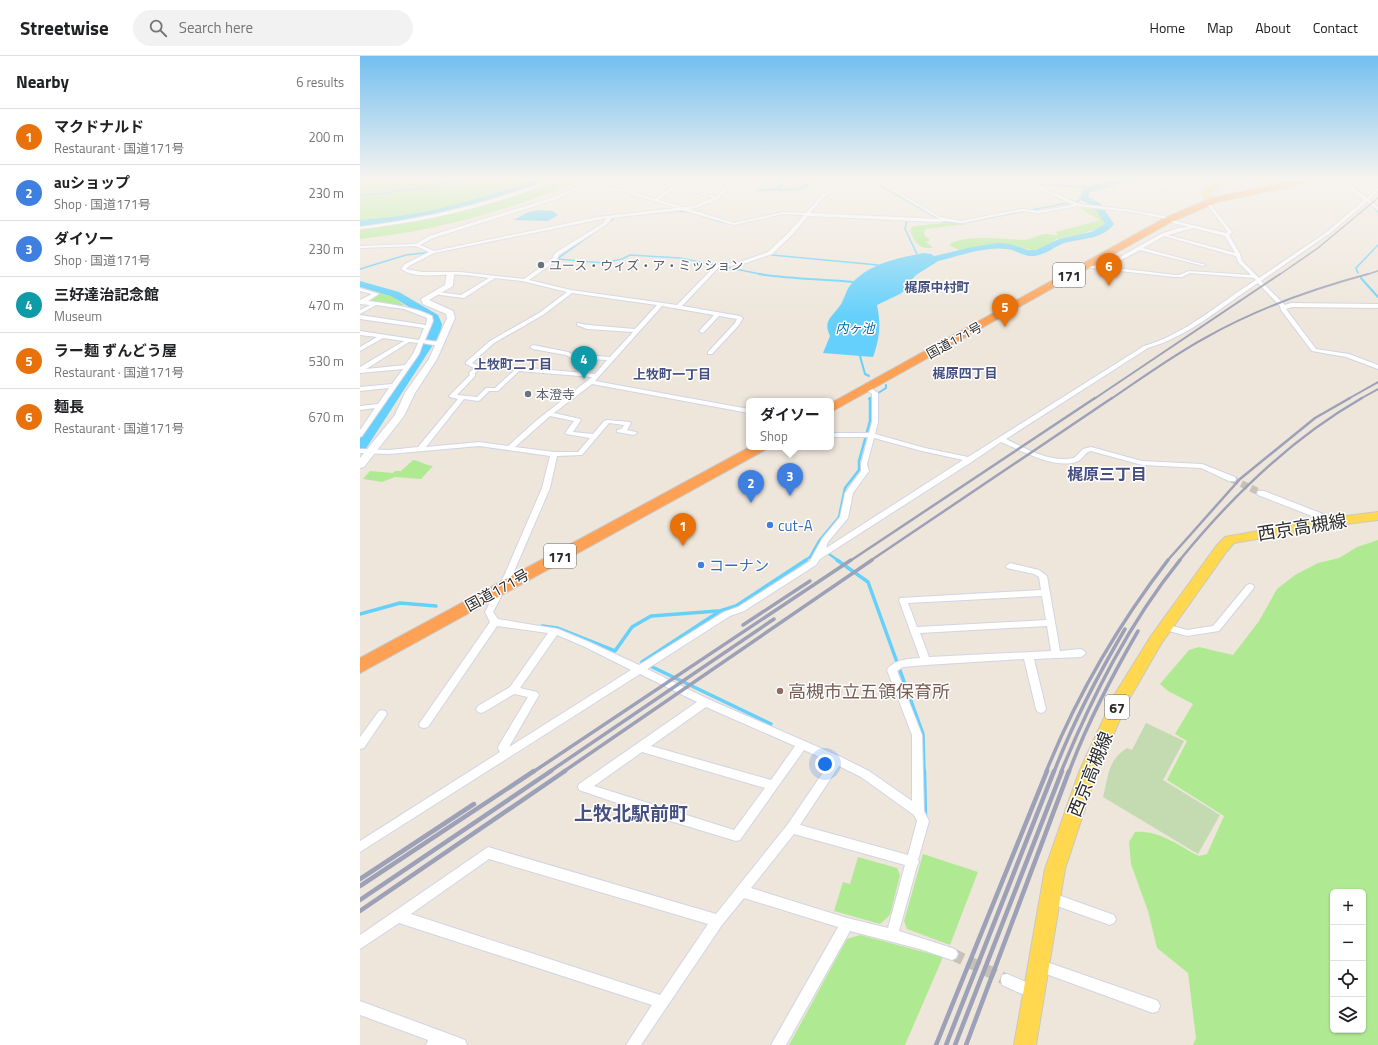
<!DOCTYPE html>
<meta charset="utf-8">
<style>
:root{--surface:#fff;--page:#f2f2f2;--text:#202124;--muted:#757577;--line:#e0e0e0;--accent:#db2777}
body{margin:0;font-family:"Titillium Web","Noto Sans JP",sans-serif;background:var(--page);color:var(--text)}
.controls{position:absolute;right:12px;bottom:12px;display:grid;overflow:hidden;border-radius:6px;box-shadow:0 1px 3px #0004}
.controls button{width:36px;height:36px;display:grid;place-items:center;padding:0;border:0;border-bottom:1px solid var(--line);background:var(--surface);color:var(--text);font:20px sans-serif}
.you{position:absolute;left:465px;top:708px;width:14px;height:14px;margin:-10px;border:3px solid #fff;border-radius:50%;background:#1a73e8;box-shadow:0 0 0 6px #1a73e833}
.badge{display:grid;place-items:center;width:26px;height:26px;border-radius:50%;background:var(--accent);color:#fff;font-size:13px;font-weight:700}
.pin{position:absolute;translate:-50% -33px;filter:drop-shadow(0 1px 2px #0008)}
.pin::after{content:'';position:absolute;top:21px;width:14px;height:12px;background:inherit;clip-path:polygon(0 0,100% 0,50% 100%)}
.popup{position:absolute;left:386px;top:342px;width:88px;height:52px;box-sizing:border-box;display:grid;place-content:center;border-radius:6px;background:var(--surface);filter:drop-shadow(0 1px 3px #0005);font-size:13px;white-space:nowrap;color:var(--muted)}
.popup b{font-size:15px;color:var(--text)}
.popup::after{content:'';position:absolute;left:50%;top:100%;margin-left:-8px;border:8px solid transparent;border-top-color:var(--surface)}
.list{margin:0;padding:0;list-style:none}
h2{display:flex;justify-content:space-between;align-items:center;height:52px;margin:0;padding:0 16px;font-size:17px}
h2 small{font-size:13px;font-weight:400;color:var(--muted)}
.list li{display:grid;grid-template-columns:26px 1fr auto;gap:12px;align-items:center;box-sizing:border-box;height:56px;padding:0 16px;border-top:1px solid var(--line)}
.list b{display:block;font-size:15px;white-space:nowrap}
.list p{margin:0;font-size:13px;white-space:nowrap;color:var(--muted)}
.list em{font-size:13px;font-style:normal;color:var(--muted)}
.icon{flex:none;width:22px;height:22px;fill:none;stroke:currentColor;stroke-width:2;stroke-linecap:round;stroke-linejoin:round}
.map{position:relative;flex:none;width:1018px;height:989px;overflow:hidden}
header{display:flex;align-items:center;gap:24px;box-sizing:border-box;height:56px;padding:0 20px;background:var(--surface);border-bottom:1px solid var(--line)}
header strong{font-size:19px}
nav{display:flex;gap:22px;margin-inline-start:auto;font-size:14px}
.search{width:280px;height:36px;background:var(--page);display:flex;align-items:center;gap:10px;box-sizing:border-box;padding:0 14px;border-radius:22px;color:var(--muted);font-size:15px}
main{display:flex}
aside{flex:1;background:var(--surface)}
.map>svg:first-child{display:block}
</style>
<header>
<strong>Streetwise</strong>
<div class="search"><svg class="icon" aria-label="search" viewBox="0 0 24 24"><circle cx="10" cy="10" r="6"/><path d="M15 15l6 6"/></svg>Search here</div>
<nav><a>Home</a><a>Map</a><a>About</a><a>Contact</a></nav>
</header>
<main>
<aside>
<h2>Nearby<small>6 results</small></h2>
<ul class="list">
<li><span class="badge" style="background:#e8710a">1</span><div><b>マクドナルド</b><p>Restaurant · 国道171号</p></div><em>200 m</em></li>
<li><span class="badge" style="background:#3f7fe0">2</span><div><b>auショップ</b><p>Shop · 国道171号</p></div><em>230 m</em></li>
<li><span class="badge" style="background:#3f7fe0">3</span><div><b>ダイソー</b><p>Shop · 国道171号</p></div><em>230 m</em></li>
<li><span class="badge" style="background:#0f9aa8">4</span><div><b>三好達治記念館</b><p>Museum</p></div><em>470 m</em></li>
<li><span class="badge" style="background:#e8710a">5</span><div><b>ラー麺 ずんどう屋</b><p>Restaurant · 国道171号</p></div><em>530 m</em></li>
<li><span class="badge" style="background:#e8710a">6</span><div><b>麺長</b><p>Restaurant · 国道171号</p></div><em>670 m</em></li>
</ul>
</aside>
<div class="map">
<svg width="1018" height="989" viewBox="0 0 1018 989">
<rect width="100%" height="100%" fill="#eee6db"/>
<g fill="#afea92" fill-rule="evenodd">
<path d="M 0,123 L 180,123 C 147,136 114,149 79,156 C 53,162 26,163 0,165 Z"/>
<path d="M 186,123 L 193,123 L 137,144 L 70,162 L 0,172 L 3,167 C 67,166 127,146 186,123 Z"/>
<path d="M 196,123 L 225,123 C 151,153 80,175 0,183 L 0,173 C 69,167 132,149 196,123 Z"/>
<path d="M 719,152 L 735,153 L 747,169 L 719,179 L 696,183 L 690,190 L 674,194 L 645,189 L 628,189 L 599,194 L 589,189 C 601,178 645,183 662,184 C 671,184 680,177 689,178 C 692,178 694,180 698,179 L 696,176 L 740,164 Z"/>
<path d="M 587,167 L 608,168 L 565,173 L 564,179 L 570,184 L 566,186 L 573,192 C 558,193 555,187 550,174 L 553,170 Z"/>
<path d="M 21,236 L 30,239 L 44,249 L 41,250 L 8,246 L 7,244 Z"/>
<path d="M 53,404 C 61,405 64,409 73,410 L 61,423 L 35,421 L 22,426 L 3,423 L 10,415 L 33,417 L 35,415 L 41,415 Z"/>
<path d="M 1018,484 L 1018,989 L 833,989 L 836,982 L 828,917 L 797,892 L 788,855 L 771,808 L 769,786 L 775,776 C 798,773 819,790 839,800 L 847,798 L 864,760 L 807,724 L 827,685 L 815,678 L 833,648 L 808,635 L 800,628 L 829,594 L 839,591 L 873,599 L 899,565 L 917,533 L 935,519 L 958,507 L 979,502 L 997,491 ZM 973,836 L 1003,836 L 1003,974 L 973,974 Z"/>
<path d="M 563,798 L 618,816 L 590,889 L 547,873 L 544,865 Z"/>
<path d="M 498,801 L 537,812 L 540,819 L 530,859 L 520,868 L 474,855 L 483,826 L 490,828 Z"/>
<path d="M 500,879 L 583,901 L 545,989 L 429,989 L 487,883 Z"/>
</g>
<path fill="#c4dab1" d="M 786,667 L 824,685 L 803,724 L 860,759 L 838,798 L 743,741 C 749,719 747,705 767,692 L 772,694 Z"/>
<g fill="#64d0fb">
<path d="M 425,123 L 430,123 L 420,133 L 442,131 L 450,123 L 456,123 L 447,131 L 448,132 L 432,135 L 396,135 L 399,133 L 415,132 Z"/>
<path d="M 178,154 L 193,155 L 198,159 L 188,165 L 154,164 L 166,157 Z"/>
<path d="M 564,197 L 571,198 L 580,204 L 556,219 L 548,228 L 547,233 L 540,238 L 517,249 C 521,268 520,282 513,301 L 463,297 L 470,280 C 463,265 471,262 479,251 C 484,245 485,237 489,231 C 506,208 537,202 564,197 Z"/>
</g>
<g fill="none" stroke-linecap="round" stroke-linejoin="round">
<g stroke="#64d0fb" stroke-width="1.5">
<path d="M 509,123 L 581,164"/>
<path d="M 666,123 L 681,128 L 725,131"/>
<path d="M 906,123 L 939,123"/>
<path d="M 967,123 L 1018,125"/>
<path d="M 986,129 L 996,137"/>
<path d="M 0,140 L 64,132 L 105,123"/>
<path d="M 1011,148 L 1018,156"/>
<path d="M 333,157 L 361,166 L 375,167 L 415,158"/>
<path d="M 435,158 L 447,160"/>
<path d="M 266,160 L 317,155 L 328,156"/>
<path d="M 253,163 L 197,203 L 244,207 L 262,203 L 270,199 L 320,202 L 405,219"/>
<path d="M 77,196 L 146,182"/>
<path d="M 557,198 L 545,173 L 547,164 L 602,167 L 719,145 L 725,132 C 739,129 752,124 767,123"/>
<path d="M 412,199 L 518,209"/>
<path d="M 0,213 L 46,199 L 72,196"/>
<path d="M 998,217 L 996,212 L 1018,189"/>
</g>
<g stroke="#64d0fb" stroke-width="2">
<path d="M 399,218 C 431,223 462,223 494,226"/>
<path d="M 1001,222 L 1018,241"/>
<path d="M 500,300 L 505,318 L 509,320"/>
<path d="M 509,343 L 526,332 L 526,329"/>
</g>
<g stroke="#64d0fb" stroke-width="2.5">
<path d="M 466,496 L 479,505"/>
<path d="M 444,505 L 450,501 L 459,485 L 479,461 L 485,432 L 499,414 L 499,405 L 510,365 L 510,342"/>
</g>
<g stroke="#64d0fb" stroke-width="3.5">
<path d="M 477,504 L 508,526 L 563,678 L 564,716"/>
<path d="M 0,558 L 40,547 L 76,550"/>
<path d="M 182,570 L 197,572 L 255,595 L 272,571 L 291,560 L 358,555"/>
<path d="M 411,668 L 282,606 L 360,555 L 376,550 L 446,504"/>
</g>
<path stroke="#64d0fb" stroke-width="4.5" d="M 564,715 L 565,761"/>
<g fill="#64d0fb" fill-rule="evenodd">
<path d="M 177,123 L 187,123 C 180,130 165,133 156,136 C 105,154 54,166 0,170 L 0,164 C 62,160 119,144 177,123 Z"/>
<path d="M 757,123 L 780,123 L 730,136 L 728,141 L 740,147 L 754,168 C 742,184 722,182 704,187 C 694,191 685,199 674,200 C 664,201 656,194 647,193 C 624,190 600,200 578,205 L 573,202 L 575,200 L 612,191 L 638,187 L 650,188 L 668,194 L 676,194 L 699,183 L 731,176 L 745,168 L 734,151 L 721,144 L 722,134 Z"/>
<path d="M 0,225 L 39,236 L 78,259 L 82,268 L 80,278 L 7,391 L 5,394 L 0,395 L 0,380 L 68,278 L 70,268 L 69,263 L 31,240 L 0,231 Z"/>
</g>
<path stroke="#c7c1b8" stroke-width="7" stroke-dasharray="7 3.5" stroke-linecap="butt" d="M 872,423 L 901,437"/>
<path stroke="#c7c1b8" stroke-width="12" stroke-dasharray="12 6" stroke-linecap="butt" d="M 592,898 L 647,924"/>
<defs>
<g id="street">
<path d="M 192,123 L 196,123 C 185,130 171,134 159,138 C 107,156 54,167 0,173 L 0,171 C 67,163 129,147 192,123 Z"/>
<path d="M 236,123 L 240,123 L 197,143 L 73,182 L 60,189 L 74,195 L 238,161 L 317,152 L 265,136 L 234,132 L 251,123 L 255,123 L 240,131 L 265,134 L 295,143 L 312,130 L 289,123 L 294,123 L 356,141 L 367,128 L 377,129 L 381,123 L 385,123 L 379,131 L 369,130 L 358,143 L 336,152 L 329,153 L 374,167 L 423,156 L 446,157 L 462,139 L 486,123 L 490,123 L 464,141 L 450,157 L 580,163 L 512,123 L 516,123 L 580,161 L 601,165 L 662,153 L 678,155 L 714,149 L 659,123 L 663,123 L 719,148 L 771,154 L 804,160 L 815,165 L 866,177 L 868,176 L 849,151 L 843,148 L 845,147 L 851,149 L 872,176 L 869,179 L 880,198 L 882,205 L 899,222 L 967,176 L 1004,144 L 978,123 L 982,123 L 1007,142 L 1018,132 L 1018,135 L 1009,144 L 1018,151 L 1018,154 L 1007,146 L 970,177 L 901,225 L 925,249 L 931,247 L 1018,248 L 1018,252 L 932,251 L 926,253 L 956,293 L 989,298 L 1018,309 L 1018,313 L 986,301 L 952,295 L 921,254 L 920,250 L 898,227 C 862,250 830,280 788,292 L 646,383 C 667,393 690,407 714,402 L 723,393 L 731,391 L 782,405 L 842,408 L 875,421 L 876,423 L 875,425 L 869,425 L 841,412 L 782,409 L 731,395 C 724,396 723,404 716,406 C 694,413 662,395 641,386 L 613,405 L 460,503 L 456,509 L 384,555 L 370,560 L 287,613 L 348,643 L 481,701 L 509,715 L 552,745 L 552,679 L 527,614 C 534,603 549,603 560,602 L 539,544 L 540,542 L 681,534 L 679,521 L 674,518 L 647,512 L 646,510 L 650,507 L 679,514 L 687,520 L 700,595 L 721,593 L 724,595 L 726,597 L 724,599 L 721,601 L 674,603 L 686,653 L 684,656 L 681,657 L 678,656 L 676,653 L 664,603 L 566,609 L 543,611 L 537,615 L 562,679 L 564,755 L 569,765 L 558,804 L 559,806 L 557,810 L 539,875 L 592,892 L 596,894 L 598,898 L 596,902 L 592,904 L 560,893 L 490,875 L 426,989 L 411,989 L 478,871 L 384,842 L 362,869 L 281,989 L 266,989 L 292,949 L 39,867 L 0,893 L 0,879 L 128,791 L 356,858 L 428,768 L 470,706 L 444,694 L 380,784 L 376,785 L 307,764 L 219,734 L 218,731 L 219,728 L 337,646 L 280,618 L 0,796 L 0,785 L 140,696 L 138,692 L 139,689 L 168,641 L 154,638 L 124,656 L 121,657 L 118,656 L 116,653 L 118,650 L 150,631 L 188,577 L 137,570 L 68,671 L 64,672 L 60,671 L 59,668 L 130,566 L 125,556 L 144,520 L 182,432 L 190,400 L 119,390 L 29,398 L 0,397 L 0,393 L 29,394 L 58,391 L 98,343 L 90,341 L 89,340 L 110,319 L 109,317 L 114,312 L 106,308 L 106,306 L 130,285 L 179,257 L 207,236 L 162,225 L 135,222 L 104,242 L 80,239 L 77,237 L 78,236 L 101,239 L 129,222 C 120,221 111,219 102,219 C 84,217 56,224 41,213 L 45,208 L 69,196 L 56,190 L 0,192 L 0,190 L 56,188 L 69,180 L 195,141 ZM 316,131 L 353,142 L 334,150 L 323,151 L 299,144 ZM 718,150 L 771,156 L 803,162 L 813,167 L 829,171 L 819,172 L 801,178 L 742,211 L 724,209 L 722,209 L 722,211 L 815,221 L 822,221 L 830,217 L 894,222 L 896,224 C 859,247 826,278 784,290 L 608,401 L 565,392 L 515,378 L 518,366 L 518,337 L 509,331 L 505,331 L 505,333 L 512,338 L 512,366 L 509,377 L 471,377 L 471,381 L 508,381 L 501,408 L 501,415 L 485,437 L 480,461 L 462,483 L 450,505 L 378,551 L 364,556 L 279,609 L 229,586 L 198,573 L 138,563 L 133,556 L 152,520 L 190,432 L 197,400 L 222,399 L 249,367 L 264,369 L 261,373 L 257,374 L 257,376 L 274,379 L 277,377 L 276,376 L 267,374 L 271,367 L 270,366 L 247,364 L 244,365 L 233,378 L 213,376 L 221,364 L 220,363 L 194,357 L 232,328 L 389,357 L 389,353 L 235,325 L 302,250 L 354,259 L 339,275 L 342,277 L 344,276 L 359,260 L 377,263 L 375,267 L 348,296 L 348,298 L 352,298 L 379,269 L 383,262 L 380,260 L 322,250 L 359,211 L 383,208 L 412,198 L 433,178 L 448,160 L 578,166 L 585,165 L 601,167 L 662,155 L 678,157 ZM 322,154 L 374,169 L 423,158 L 444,159 L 429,176 L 408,196 L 380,206 L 356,209 L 317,249 L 211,234 L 169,224 L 196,205 L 199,199 L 244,170 L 250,165 L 251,162 ZM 247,162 L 242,168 L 195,197 L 192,203 L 164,223 L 100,216 L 62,216 L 46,213 L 49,210 L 74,197 ZM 833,172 L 865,180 L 875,197 L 808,179 ZM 804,180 L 876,200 L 878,206 L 891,219 L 829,215 L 819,219 L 815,219 L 748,211 L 780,194 L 844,210 L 846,209 L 783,192 ZM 212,237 L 297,249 L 275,273 L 228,269 L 217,267 L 217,269 L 227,273 L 273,276 L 250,301 L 212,298 L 208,296 L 173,289 L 170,291 L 173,293 L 206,299 L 211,302 L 247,304 L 235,318 L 158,311 L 135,332 L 126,332 L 117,341 L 97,339 L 115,320 L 115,317 L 121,311 L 112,307 L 134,287 L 183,259 ZM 159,315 L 232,321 L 177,364 L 148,390 L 119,386 L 66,391 L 104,343 L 118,345 L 120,344 L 129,335 L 138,335 ZM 190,360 L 214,365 L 205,377 L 206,378 L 230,382 L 218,396 L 194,396 L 155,391 ZM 514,382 L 562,395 L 603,404 L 466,492 L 468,486 L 488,462 L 493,437 L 509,415 L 507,408 ZM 682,540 L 686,564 L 557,571 L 548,547 ZM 687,570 L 691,595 L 569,601 L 560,577 ZM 197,579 L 223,590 L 271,614 L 149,691 L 179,639 L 177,636 L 160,632 ZM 346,651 L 435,690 L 411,724 L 291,690 ZM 282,696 L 405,732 L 374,774 L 234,730 ZM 479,710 L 501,721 L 554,759 L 557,765 L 548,799 L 440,769 ZM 434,778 L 545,809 L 528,872 L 487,862 L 391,832 ZM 129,803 L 348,868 L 300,939 L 51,858 Z"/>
<path d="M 797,123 L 801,123 L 801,128 L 822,133 L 820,134 L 798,130 Z"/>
<path d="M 910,123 L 914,123 L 918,131 L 916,131 Z"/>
<path d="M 0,232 L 19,238 L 8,245 C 30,248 51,250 72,260 L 73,265 L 65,284 L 79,286 L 82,288 L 79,290 L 63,287 L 59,298 L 2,380 L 0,381 L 0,374 L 15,352 L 0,354 L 0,350 L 18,348 L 29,332 L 0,335 L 0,331 L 32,328 L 43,313 L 0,317 L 0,311 L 44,285 L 23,282 L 0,295 L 0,291 L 17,281 L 0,279 L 0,275 L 59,284 L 64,272 L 0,263 L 0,259 L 66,269 L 67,262 L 44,253 L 16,249 L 0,258 L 0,254 L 10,249 L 0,248 L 0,244 L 12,238 L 0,235 ZM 49,286 L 58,287 L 53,298 L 45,309 L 6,313 Z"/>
<path d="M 898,435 L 904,435 L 963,458 L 974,466 L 970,468 L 957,462 L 898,439 L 897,437 Z"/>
<path d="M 890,528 L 893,529 L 894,531 L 893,533 L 859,575 L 827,580 L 802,573 L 801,571 L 802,569 L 805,568 L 827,574 L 853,570 L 887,529 Z"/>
<path d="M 22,654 L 25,655 L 27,658 L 25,661 L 4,692 L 0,693 L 0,681 L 19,655 Z"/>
<path d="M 690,836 L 754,859 L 756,863 L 754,867 L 750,869 L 686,846 L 684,842 L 686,838 Z"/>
<path d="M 678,903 L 793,943 L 798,945 L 800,950 L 798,955 L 793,957 L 678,915 L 673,914 L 672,909 L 673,904 Z"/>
<path d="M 647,918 L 678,931 L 680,936 L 678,941 L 673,943 L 642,929 L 641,924 L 642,919 Z"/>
<path d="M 0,945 L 100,982 L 105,984 L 107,989 L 66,989 L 68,984 L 0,959 Z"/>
</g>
<path id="secondary" d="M 87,216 L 94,218 L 93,230 L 69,244 L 93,255 L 95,262 L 77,303 L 55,337 L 44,360 L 4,411 L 0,412 L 0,402 L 35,359 L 45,337 L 69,303 L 87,262 L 86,258 L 63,248 L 61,243 L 85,229 Z"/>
<g id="primary">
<path d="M 863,123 L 870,123 L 847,137 L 849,140 L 857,143 L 857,145 L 844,142 L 842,135 Z"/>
<path d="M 1018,456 L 1018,464 L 970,470 L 874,487 L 867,495 L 801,588 L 768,645 L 737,716 L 705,813 L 676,989 L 654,989 L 685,813 L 719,716 L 755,638 L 791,580 L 857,489 L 865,481 L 970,462 Z"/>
</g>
<g id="highway">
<path d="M 950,123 L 964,123 L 857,146 L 811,166 L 471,356 L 471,347 L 805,162 L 852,142 L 917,128 Z"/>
<path d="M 390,391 L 406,391 L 405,394 L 0,617 L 0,602 Z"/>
</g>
</defs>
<use href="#street" stroke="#d0d4e5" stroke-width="2"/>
<use href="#secondary" stroke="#d0d4e5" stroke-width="2"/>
<use href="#primary" stroke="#c8c8c8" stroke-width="2"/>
<use href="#highway" stroke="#c8c8c8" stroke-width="2"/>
<use href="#street" fill="#fff" fill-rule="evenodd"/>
<use href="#secondary" fill="#fff" fill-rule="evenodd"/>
<use href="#primary" fill="#ffd850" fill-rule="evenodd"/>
<use href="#highway" fill="#ffa155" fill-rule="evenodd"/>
<g stroke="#9da1b7" stroke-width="1.5">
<path d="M 919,219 L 958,192 L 1018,142"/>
<path d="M 1005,219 L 1018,215"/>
</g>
<g stroke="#9da1b7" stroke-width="2">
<path d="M 734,343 L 920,218"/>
<path d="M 751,343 C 782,322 812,300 845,282 C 896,253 952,233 1008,218"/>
<path d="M 988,343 L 1018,326"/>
<path d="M 1000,343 L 1018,333"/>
</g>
<g stroke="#9da1b7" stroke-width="2.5">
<path d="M 490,505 L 735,342"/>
<path d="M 510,505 L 752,342"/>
<path d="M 807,505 L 880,423 L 955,362 L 990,342"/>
<path d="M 819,505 C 871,441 930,383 1002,342"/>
</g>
<g stroke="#9da1b7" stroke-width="3.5">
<path d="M 383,569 L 450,525"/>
<path d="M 173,716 L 491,504"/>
<path d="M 189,716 L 414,563"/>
<path d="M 203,716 L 512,504"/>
<path d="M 686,716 C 717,639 758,569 808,504"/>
<path d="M 694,716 C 713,666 738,619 765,573"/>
<path d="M 701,716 C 732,641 769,567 820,504"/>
<path d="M 709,716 C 727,667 752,620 778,575"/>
</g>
<g stroke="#9da1b7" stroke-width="4.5">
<path d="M 0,823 L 114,748"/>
<path d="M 0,830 L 174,715"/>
<path d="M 0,844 L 191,715"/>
<path d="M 0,855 L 205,715"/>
<path d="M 576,989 L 687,715"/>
<path d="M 586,989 L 694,715"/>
<path d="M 595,989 L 702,715"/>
<path d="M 606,989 L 709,715"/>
</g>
</g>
<linearGradient id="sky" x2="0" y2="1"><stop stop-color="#73bff0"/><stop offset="0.47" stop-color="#f7f4ef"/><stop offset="1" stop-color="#f7f4ef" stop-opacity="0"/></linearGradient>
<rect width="1018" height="261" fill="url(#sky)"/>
<g fill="#6b7280" stroke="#fff" stroke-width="1.5">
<circle cx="181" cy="209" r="4"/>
<circle cx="168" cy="338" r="4"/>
</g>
<g fill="#3f7fe0" stroke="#fff" stroke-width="1.5">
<circle cx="410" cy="469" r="4"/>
<circle cx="341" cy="509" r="4"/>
</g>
<circle fill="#8d6e63" stroke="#fff" stroke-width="1.5" cx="420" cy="635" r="4"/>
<g text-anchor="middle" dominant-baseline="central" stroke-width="3" stroke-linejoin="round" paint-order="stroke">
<g font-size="13" fill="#5b616d" stroke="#fff" text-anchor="start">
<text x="189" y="209">ユース・ウィズ・ア・ミッション</text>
<text x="176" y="338">本澄寺</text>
</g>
<g font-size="13" font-weight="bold" fill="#465080" stroke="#fff">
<text x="577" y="231">梶原中村町</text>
<text x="153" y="308">上牧町二丁目</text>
<text x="605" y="317">梶原四丁目</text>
<text x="312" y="318">上牧町一丁目</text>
</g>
<g font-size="13" font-style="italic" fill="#006da9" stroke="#fff">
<text x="495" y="272">内ヶ池</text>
</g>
<g font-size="13" fill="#2b2b2b" stroke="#fff">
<text transform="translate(594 284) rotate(-29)">国道171号</text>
</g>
<g fill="#fff" stroke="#6b6b6b" stroke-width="1">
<rect x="693" y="207" width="32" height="24" rx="3"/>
<rect x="184" y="488" width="32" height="24" rx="3"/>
<rect x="745" y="639" width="24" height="24" rx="3"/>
</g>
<g font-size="14" font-weight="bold" fill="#2b2b2b">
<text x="709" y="219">171</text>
<text x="200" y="500">171</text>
<text x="757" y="651">67</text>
</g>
<g font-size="15" fill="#366cbe" stroke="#fff" text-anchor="start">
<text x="418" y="469">cut-A</text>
<text x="349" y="509">コーナン</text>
</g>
<g font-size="15" fill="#2b2b2b" stroke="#fff">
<text transform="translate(137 534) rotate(-29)">国道171号</text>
</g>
<g font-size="16" font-weight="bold" fill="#465080" stroke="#fff">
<text x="747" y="418">梶原三丁目</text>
</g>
<g font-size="18" fill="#2b2b2b" stroke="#fff">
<text transform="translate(942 471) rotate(-9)">西京高槻線</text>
<text transform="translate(730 718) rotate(-68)">西京高槻線</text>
</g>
<g font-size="18" fill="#785e54" stroke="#fff" text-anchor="start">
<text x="428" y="635">高槻市立五領保育所</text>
</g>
<g font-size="19" font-weight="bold" fill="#465080" stroke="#fff">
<text x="271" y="756">上牧北駅前町</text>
</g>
</g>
</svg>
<div class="controls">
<button>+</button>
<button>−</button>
<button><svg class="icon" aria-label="locate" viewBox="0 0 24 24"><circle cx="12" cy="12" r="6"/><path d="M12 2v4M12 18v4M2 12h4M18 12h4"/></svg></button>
<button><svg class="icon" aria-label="layers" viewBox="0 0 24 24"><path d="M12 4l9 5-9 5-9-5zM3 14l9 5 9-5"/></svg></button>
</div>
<div class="you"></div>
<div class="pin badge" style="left:323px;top:490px;background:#e8710a">1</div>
<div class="pin badge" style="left:391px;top:447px;background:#3f7fe0">2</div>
<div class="pin badge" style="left:430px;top:440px;background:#3f7fe0">3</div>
<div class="popup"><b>ダイソー</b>Shop</div>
<div class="pin badge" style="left:224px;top:323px;background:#0f9aa8">4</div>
<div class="pin badge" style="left:645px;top:271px;background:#e8710a">5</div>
<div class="pin badge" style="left:749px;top:230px;background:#e8710a">6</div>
</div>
</main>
